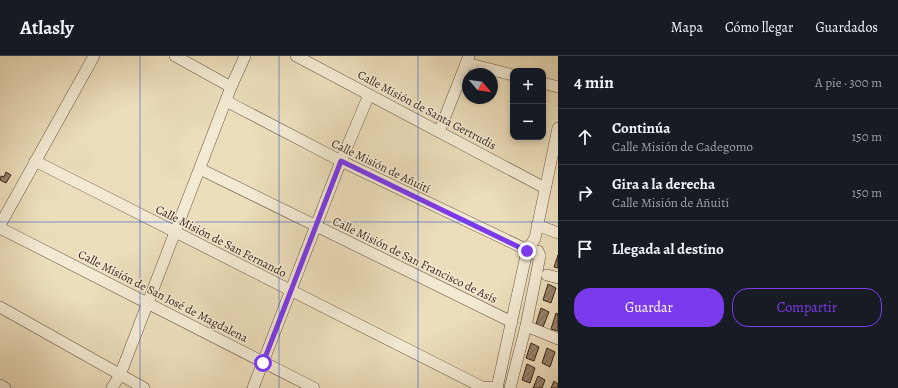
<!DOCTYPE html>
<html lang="es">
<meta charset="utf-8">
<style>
:root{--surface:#171b24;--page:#20242c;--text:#f1f3f6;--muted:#9ea1a6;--line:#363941;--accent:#7c3aed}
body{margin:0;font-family:Alegreya,serif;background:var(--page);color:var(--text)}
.controls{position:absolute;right:12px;top:12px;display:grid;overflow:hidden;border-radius:8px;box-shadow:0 2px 6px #0003}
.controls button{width:36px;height:36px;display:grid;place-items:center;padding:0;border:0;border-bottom:1px solid var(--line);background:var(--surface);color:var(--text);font:20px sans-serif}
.compass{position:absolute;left:462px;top:12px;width:36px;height:36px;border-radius:50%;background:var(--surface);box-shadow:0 2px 6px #0003;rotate:119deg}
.stop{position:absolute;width:12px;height:12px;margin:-9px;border:3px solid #7c3aed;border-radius:50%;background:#fff}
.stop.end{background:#7c3aed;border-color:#fff;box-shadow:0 1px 4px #0008}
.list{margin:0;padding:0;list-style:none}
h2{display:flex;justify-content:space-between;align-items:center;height:52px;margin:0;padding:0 16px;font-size:17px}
h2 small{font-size:13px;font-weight:400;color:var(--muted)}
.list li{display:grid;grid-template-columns:26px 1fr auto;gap:12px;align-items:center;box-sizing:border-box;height:56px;padding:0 16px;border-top:1px solid var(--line)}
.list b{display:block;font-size:15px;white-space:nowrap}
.list p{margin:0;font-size:13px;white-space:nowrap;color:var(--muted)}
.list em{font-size:13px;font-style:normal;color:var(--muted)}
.actions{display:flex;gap:8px;padding:12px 16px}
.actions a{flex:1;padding:9px 0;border:1px solid var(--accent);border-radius:16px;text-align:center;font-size:14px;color:var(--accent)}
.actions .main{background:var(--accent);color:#fff}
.icon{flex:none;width:22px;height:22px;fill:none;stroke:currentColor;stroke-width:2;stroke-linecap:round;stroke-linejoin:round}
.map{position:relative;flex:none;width:558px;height:332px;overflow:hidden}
header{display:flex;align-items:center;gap:24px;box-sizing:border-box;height:56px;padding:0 20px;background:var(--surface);border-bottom:1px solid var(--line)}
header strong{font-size:19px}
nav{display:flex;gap:22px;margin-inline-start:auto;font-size:14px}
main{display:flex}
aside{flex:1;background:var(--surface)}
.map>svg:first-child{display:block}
</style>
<header>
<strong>Atlasly</strong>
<nav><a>Mapa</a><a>Cómo llegar</a><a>Guardados</a></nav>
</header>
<main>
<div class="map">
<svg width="558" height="332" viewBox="0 0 558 332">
<defs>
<pattern id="building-hatch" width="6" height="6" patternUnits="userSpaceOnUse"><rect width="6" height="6" fill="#98856e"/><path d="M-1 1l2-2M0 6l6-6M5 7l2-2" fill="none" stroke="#7d6d5a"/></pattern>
</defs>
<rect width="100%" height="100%" fill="#ecdebb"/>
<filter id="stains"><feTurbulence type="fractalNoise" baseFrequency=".005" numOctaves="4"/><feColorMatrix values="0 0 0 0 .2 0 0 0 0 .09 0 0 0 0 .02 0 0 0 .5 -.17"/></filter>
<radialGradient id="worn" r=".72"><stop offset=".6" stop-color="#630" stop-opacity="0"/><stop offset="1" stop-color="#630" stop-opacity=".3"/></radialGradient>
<g fill="url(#building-hatch)" stroke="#3c251b">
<path d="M 6,116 L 11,119 L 6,127 L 0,124 L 1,120 L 4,121 Z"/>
<path d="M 558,199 L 558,212 L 554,211 Z"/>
<path d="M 548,228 L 556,232 L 551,247 L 543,244 Z"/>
<path d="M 541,252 L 549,256 L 543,271 L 536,268 Z"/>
<path d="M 556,257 L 558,258 L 558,275 L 551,273 Z"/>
<path d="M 531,287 L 539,291 L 534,305 L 526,302 Z"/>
<path d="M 547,292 L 555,296 L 550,311 L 542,307 Z"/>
<path d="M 527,308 L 535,312 L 530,327 L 522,324 Z"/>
<path d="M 538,320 L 545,324 L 542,332 L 533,332 Z"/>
<path d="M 554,325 L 558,328 L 558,332 L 551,332 Z"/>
</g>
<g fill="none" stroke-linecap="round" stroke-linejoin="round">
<defs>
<g id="street">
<path d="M 175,0 L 231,31"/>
<path d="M 296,0 L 545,132"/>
<path d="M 466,7 L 513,19"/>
<path d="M 543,27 L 558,31"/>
<path d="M 226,45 L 341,105 L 540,200"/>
<path d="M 439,76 L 469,0"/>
<path d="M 35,105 L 482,331 L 498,332"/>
<path d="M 200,113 L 512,266"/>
<path d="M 0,169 L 94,0"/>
<path d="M 537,169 L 558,177"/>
<path d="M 0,172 L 314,332"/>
<path d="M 547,219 L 558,222"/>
<path d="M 0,251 L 144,332"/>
<path d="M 526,270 L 558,283"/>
<path d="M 0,329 L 5,332"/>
<path d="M 112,332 L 120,319 L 231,31 L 245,0"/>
<path d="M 253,332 L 341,105 L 369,39"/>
<path d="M 497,332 L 527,195 L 535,182 L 558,72"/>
<path d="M 510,332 L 526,270 L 540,200 L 538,195"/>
</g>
</defs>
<use href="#street" stroke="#685343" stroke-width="12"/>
<use href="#street" stroke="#f3ead3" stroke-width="11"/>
</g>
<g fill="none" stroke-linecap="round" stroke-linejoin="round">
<path stroke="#7c3aed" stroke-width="5" d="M 263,307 L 341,105 L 527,195"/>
</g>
<path fill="none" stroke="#1d4ed8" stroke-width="1" stroke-opacity="0.55" d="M 140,0 L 140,332M 279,0 L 279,332M 418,0 L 418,332M 0,166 L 558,166"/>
<g text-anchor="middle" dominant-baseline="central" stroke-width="3" stroke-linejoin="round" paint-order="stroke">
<g font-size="12" fill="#3c251b" stroke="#f3ead3">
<text transform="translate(427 54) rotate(28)">Calle Misión de Santa Gertrudis</text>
<text transform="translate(381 110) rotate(26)">Calle Misión de Añuití</text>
<text transform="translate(221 185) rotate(27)">Calle Misión de San Fernando</text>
<text transform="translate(415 204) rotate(26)">Calle Misión de San Francisco de Asís</text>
<text transform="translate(163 240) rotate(27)">Calle Misión de San José de Magdalena</text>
</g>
</g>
<rect width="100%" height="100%" filter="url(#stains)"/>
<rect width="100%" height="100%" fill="url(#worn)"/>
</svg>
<div class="controls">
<button>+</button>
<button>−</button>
</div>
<svg class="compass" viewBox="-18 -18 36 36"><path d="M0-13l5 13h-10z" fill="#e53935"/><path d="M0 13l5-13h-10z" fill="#9ea1a6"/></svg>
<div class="stop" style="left:263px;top:307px"></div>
<div class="stop end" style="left:527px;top:195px"></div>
</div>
<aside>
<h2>4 min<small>A pie · 300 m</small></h2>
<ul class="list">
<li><svg class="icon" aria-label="ahead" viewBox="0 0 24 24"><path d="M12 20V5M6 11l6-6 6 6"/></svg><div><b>Continúa</b><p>Calle Misión de Cadegomo</p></div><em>150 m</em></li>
<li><svg class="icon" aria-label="right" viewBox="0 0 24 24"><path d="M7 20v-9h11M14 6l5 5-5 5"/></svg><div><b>Gira a la derecha</b><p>Calle Misión de Añuití</p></div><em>150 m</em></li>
<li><svg class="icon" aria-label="arrive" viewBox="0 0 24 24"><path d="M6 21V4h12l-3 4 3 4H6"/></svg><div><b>Llegada al destino</b></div></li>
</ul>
<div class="actions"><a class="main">Guardar</a><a>Compartir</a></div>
</aside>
</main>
